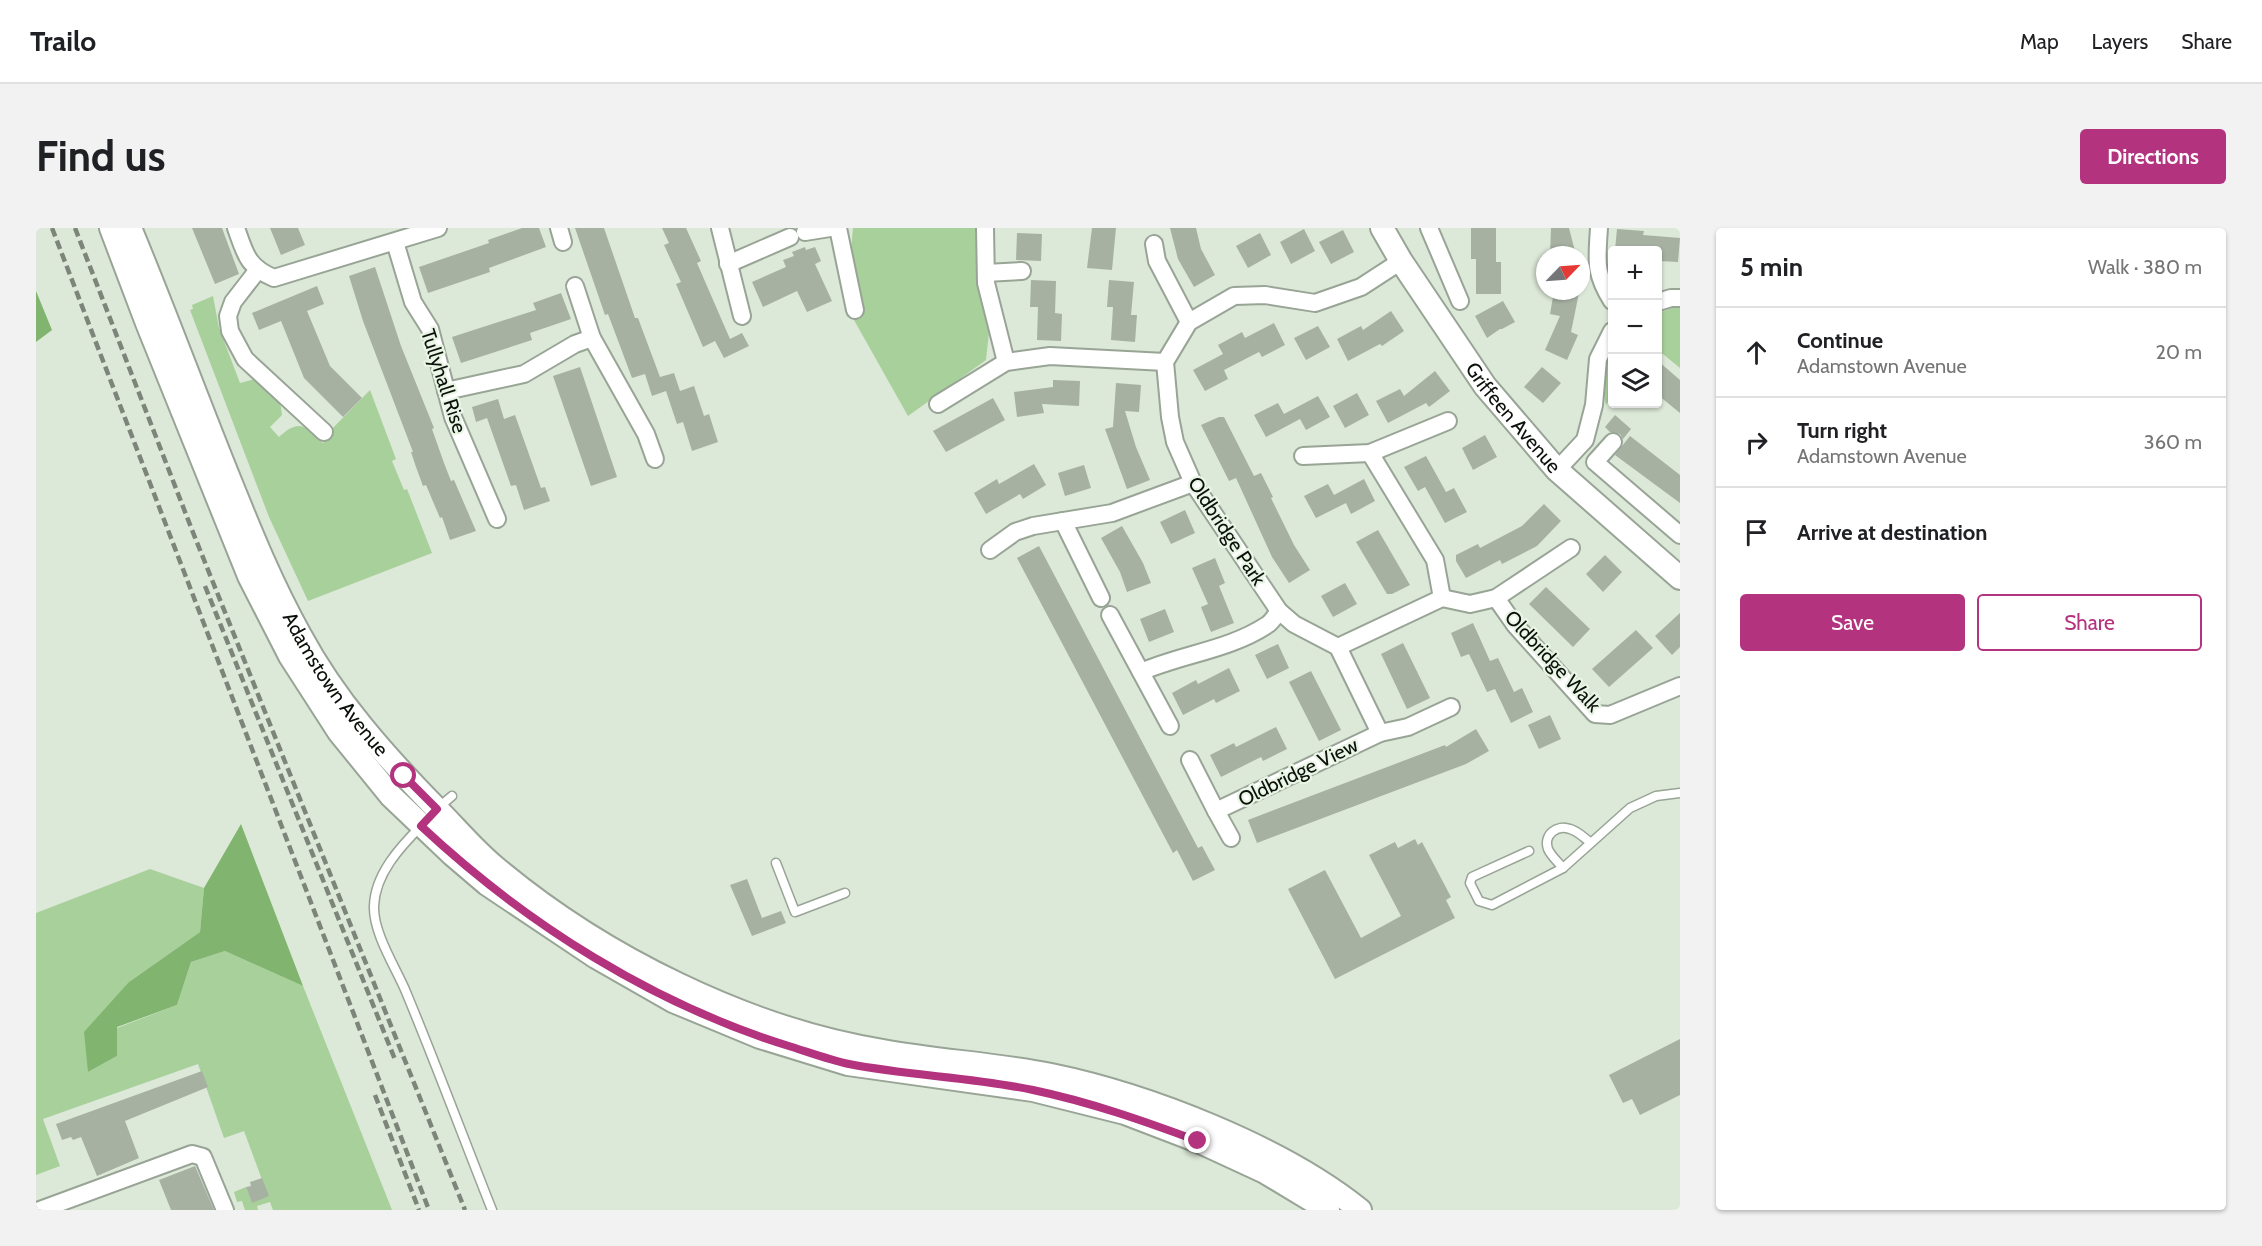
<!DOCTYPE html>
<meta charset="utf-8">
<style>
:root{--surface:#fff;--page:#f2f2f2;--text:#202124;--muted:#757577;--line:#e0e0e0;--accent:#b3337f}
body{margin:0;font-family:Cabin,sans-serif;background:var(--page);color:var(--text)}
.controls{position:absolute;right:18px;top:18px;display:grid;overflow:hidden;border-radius:6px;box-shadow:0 2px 4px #0004}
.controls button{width:54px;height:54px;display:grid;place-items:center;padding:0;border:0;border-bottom:2px solid var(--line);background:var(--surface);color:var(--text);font:30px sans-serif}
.compass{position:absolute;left:1500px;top:18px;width:54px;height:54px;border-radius:50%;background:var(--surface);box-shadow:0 2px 4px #0004;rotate:65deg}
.stop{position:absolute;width:18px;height:18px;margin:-14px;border:4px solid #b3337f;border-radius:50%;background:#fff}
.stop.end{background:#b3337f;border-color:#fff;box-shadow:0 2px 6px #0008}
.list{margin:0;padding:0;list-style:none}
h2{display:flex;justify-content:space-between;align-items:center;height:78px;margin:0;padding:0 24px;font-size:26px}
h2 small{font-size:20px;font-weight:400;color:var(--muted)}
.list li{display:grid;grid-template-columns:39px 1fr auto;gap:18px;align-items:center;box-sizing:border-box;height:90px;padding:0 24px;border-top:2px solid var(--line)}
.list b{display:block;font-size:22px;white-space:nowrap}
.list p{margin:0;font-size:20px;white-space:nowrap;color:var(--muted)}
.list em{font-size:20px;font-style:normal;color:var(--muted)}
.actions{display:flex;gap:12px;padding:18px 24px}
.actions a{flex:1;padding:14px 0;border:2px solid var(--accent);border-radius:6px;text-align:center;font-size:21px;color:var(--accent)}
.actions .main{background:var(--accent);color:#fff}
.icon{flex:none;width:33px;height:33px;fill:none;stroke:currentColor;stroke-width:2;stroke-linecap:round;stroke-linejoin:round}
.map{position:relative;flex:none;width:1644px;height:982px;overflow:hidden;border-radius:6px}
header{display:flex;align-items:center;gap:36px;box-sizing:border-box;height:84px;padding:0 30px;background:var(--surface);border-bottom:2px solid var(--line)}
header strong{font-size:28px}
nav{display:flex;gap:33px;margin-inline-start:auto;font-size:21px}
.intro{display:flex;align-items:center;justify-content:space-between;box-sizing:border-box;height:144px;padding:0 36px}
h1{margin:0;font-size:42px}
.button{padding:15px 27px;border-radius:6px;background:var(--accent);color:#fff;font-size:21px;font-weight:700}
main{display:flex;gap:36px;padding:0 36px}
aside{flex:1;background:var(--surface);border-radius:6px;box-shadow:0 2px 4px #0004}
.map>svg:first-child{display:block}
</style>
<header>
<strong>Trailo</strong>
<nav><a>Map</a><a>Layers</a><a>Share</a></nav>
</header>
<div class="intro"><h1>Find us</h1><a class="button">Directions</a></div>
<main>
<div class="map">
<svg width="1644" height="982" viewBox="0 0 1644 982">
<rect width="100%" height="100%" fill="#dce8d8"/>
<g fill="#a8d09b">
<path d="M 817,0 L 941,0 L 944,54 L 954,95 L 950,132 L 872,188 L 809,76 L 822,67 L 814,33 Z"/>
<path d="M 177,68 L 183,100 L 204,155 L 219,151 L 244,173 L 246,187 L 234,199 L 243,209 C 264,190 269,198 287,215 L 296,205 L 294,203 L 334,162 L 360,231 L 356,233 L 368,262 L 371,261 L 396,325 L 272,373 L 233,289 L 154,82 L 157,81 L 156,77 Z"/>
<path d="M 1644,77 L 1644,140 L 1622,122 L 1622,85 Z"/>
<path d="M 1576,121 L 1576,169 L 1570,177 C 1565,158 1566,138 1576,121 Z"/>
<path d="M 114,641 L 168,660 L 164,704 L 93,754 L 52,844 L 81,828 L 81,800 L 141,777 L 155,734 L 189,723 L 267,758 L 356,982 L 237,982 L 234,974 L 221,978 L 222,982 L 209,982 L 206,973 L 201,974 L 198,964 L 210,959 L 216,974 L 232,968 L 208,903 L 188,910 L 162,836 L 7,891 L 24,938 L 0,947 L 0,685 Z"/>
</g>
<g fill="#80b46f">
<path d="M 0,63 L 16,102 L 0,114 Z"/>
<path d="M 205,596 L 267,758 L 189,723 L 155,734 L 141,777 L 81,799 L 81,828 L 52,844 L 48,804 L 93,754 L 164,704 L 168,660 Z"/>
</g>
<g fill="#a6b1a2">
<path d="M 156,0 L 186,0 L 203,46 L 179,56 Z"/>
<path d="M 234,0 L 262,0 L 269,17 L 245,27 Z"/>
<path d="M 486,0 L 503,0 L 510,19 L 453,40 L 454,44 L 392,65 L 383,39 L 453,15 L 452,12 Z"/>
<path d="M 539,0 L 568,0 L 599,90 L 602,90 L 624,149 L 638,145 L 644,163 L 658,158 L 668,188 L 673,186 L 682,214 L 656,223 L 647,194 L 641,196 L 630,163 L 616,168 L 609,146 L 596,150 L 572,86 L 569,87 Z"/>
<path d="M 626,0 L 650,0 L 665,33 L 661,35 L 694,111 L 706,105 L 713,118 L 688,130 L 679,113 L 667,119 L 640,56 L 645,54 L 628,17 L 633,15 Z"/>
<path d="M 1056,0 L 1080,0 L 1076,42 L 1051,40 Z"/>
<path d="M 1134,0 L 1160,0 L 1165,21 L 1179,47 L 1158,59 L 1142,31 Z"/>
<path d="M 1435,0 L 1460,0 L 1460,34 L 1465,34 L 1465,66 L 1440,66 L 1440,31 L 1435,31 Z"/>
<path d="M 1515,0 L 1533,0 L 1540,27 L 1514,27 Z"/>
<path d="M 1268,1 L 1279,23 L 1255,36 L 1244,14 Z"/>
<path d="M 1581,1 L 1608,3 L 1607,7 L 1644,10 L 1642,34 L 1622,33 L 1622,22 L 1579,22 Z"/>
<path d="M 1307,2 L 1318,24 L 1295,36 L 1283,14 Z"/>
<path d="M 981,5 L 1006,6 L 1005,33 L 980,32 Z"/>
<path d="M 1224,5 L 1235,27 L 1212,40 L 1200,18 Z"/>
<path d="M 769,19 L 770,22 L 779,19 L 785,33 L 779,36 L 796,73 L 771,84 L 761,63 L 727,79 L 716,54 L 750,39 L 747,32 L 758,28 L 756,24 Z"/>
<path d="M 339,39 L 365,118 L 398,200 L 396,201 L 408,235 L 415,253 L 418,252 L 440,303 L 414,312 L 406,289 L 404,290 L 390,257 L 387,258 L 380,239 L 375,224 L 377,224 L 327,93 L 313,48 Z"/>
<path d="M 995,52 L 1020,53 L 1019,85 L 1026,86 L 1025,113 L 1001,112 L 1002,79 L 994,79 Z"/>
<path d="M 1073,52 L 1098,54 L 1095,87 L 1101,87 L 1099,114 L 1075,112 L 1077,79 L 1071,79 Z"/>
<path d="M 281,58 L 288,76 L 271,83 L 294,138 L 326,170 L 307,189 L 268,150 L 245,93 L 223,102 L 216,85 Z"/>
<path d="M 1518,63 L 1543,65 L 1535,104 L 1542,107 L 1531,132 L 1509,122 L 1524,88 L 1514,86 Z"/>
<path d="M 525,65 L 535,91 L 494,105 L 496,112 L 425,135 L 416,109 L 500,82 L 497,75 Z"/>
<path d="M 1467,73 L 1479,94 L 1466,101 L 1464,101 L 1451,110 L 1439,88 Z"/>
<path d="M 1355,83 L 1368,103 L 1346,118 L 1344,116 L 1312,133 L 1301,111 L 1325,98 L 1327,102 Z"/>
<path d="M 1238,95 L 1249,117 L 1226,129 L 1223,124 L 1188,142 L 1192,151 L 1169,163 L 1157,142 L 1187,126 L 1182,117 L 1206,104 L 1209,110 Z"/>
<path d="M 1282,98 L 1294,119 L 1270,132 L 1258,110 Z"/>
<path d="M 1622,133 L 1644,152 L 1644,185 L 1622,167 Z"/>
<path d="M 544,139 L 581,249 L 555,258 L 517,148 Z"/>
<path d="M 1506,139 L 1525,155 L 1507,175 L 1488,159 Z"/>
<path d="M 1399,143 L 1414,163 L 1393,179 L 1390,175 L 1352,195 L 1340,173 L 1364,161 L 1368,168 Z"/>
<path d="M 1017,152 L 1044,153 L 1043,178 L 1006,176 L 1008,185 L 981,189 L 978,164 L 1017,159 Z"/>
<path d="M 1080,155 L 1105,157 L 1103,184 L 1089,183 L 1100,219 L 1114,252 L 1091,261 L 1069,201 L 1077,199 Z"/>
<path d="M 1321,165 L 1333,187 L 1309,200 L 1297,178 Z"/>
<path d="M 1282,168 L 1294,189 L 1270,202 L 1264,191 L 1230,209 L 1218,187 L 1242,175 L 1248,186 Z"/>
<path d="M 957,170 L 969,192 L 910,224 L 897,203 Z"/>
<path d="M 462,171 L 468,191 L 479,187 L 505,260 L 509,259 L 514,273 L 488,282 L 480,257 L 475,258 L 451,190 L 440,194 L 436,179 Z"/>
<path d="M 1579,187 L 1595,201 L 1587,211 L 1584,206 L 1574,204 L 1569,199 Z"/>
<path d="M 1183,189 L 1188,189 L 1218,248 L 1225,245 L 1237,269 L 1235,270 L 1258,317 L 1274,342 L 1253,355 L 1236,329 L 1200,250 L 1193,253 L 1165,197 Z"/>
<path d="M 1449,207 L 1461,229 L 1437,242 L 1426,220 Z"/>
<path d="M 1594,208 L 1644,247 L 1644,275 L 1579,227 Z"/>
<path d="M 1390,228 L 1410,264 L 1418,260 L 1431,284 L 1409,295 L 1389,259 L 1382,263 L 1368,239 Z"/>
<path d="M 998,236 L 1010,257 L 987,271 L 984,266 L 950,286 L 938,265 L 961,251 L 963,256 Z"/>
<path d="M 1048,237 L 1055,260 L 1029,268 L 1022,245 Z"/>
<path d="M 1328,251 L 1339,273 L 1315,286 L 1310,275 L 1280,290 L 1268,268 L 1292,256 L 1298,267 Z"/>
<path d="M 1508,276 L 1525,293 L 1501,318 L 1466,336 L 1464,332 L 1430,350 L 1420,333 L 1420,327 L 1442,316 L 1444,320 L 1486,298 Z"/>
<path d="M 1149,282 L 1159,305 L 1135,316 L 1124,294 Z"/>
<path d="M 1086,298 L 1107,335 L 1115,355 L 1091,364 L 1084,344 L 1065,310 Z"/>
<path d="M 1342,302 L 1374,357 L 1356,366 L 1351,366 L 1320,314 Z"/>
<path d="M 1003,318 L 1162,620 L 1166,618 L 1179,642 L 1157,653 L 1141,622 L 1137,625 L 981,330 Z"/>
<path d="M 1569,327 L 1586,344 L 1567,364 L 1550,346 Z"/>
<path d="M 1179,330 L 1189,355 L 1183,358 L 1198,395 L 1175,404 L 1165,379 L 1172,376 L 1156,340 Z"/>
<path d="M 1309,355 L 1321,376 L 1297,389 L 1285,368 Z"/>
<path d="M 1510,359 L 1554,401 L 1537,419 L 1493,376 Z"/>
<path d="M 1129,381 L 1138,404 L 1113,414 L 1104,391 Z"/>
<path d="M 1644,385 L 1644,419 L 1636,427 L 1619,408 Z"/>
<path d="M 1437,395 L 1454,433 L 1462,430 L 1478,464 L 1486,460 L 1497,484 L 1475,495 L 1459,461 L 1451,464 L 1433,426 L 1425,429 L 1415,405 Z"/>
<path d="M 1600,402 L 1617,420 L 1573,459 L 1556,441 Z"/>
<path d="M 1367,415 L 1394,470 L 1371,481 L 1345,426 Z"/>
<path d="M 1242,416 L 1253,440 L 1231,451 L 1219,427 Z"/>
<path d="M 1193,440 L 1204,463 L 1180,475 L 1178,471 L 1147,487 L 1136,465 L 1160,452 L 1162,456 Z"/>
<path d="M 1275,443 L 1305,502 L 1283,513 L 1253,454 Z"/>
<path d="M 1514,487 L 1525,511 L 1503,521 L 1492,497 Z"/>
<path d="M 1240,499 L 1251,521 L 1227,533 L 1225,529 L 1185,549 L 1174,527 L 1198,515 L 1200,519 Z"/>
<path d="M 1440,501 L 1453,523 L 1430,536 L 1221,615 L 1212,592 L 1409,517 L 1410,519 Z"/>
<path d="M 1379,611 L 1382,617 L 1386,614 L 1415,669 L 1410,672 L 1419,690 L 1299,751 L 1252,661 L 1289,642 L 1325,710 L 1365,688 L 1333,627 L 1359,614 L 1362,620 Z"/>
<path d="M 711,651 L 726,690 L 745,683 L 750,695 L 716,708 L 694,657 Z"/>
<path d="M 1644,811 L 1644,867 L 1604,887 L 1596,871 L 1587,875 L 1573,847 Z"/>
<path d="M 166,843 L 172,859 L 89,893 L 103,930 L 61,948 L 45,909 L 37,912 L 35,909 L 26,912 L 20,896 Z"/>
<path d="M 159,938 L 178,982 L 135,982 L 123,952 Z"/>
<path d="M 226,950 L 233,968 L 216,975 L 210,959 L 215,958 L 214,954 Z"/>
</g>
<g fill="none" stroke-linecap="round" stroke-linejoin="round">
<defs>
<g id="lane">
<path d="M 403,579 L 416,568"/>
<path d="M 386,597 C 364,619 339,646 338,678 C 337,705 360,740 370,764 C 400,836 427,909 456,982"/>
<path d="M 1493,623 L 1436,649 L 1434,655 L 1443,673 L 1456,677 L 1527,640 L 1594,580 L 1620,568 L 1644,565"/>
<path d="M 740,635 L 759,684 L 809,665"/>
<path d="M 1527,640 C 1522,634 1515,628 1512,621 C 1507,607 1521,596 1534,601 C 1542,603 1548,610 1554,614"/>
</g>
<g id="street">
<path d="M 200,0 C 209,25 211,39 238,50 L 402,0"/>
<path d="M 523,0 L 527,14"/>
<path d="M 684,0 L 706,88"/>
<path d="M 802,0 L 819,82"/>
<path d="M 949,0 L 950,55 L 970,134"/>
<path d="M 1393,0 L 1424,73"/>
<path d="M 1563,0 C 1561,32 1558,45 1576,73"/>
<path d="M 769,4 L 794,0"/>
<path d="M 359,14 L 377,74 L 394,101 L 417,189 L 461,291"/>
<path d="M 1118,16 L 1121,33 L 1153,94"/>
<path d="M 1365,33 L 1325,59 L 1279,75 L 1229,67 L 1198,68 L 1153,94 L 1129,134 L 1134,189 L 1139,214 L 1157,255 L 1243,383 L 1258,396 L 1302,419 L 1406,370"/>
<path d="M 692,36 L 754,9"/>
<path d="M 221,43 L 197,74 L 192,88 L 194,103 L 209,131 L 288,204"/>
<path d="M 950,45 L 986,43"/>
<path d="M 539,58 L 556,110 L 610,206 L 619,231"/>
<path d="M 1622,74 L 1635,70 L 1644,70"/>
<path d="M 410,163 L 488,146 L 539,116 L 556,110"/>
<path d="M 902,176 L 970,134 L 1014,128 L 1129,134"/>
<path d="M 1577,214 L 1559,234 L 1644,307"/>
<path d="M 1334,225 L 1399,332 L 1406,370"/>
<path d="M 1267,228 L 1334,225 L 1412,193"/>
<path d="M 1521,242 L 1549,212 L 1558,177 L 1562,131 L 1576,103"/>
<path d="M 1027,293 L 1065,370"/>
<path d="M 954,322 L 979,304 L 997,298 L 1076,285 L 1157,255"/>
<path d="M 1406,370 L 1434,376 L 1460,370 L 1535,320"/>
<path d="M 1460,370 L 1479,397 L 1559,486 L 1574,487 L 1644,458"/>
<path d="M 1074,387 L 1134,498"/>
<path d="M 1302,419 L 1344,505 L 1372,499 L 1415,479"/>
<path d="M 1105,444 C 1146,426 1193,422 1231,397 C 1236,394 1239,388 1243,383"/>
<path d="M 1154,532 L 1180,583"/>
<path d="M 1195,610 L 1180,583 L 1344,505"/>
<path d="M 4,982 L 156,926 L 167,929 L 189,982"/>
</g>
<g id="secondary">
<path d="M 75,0 L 111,95 L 213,348 L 254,428 L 303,504 L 355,568 L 417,627 L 451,656 L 560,729 L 637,773 L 724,809 L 812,836 L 997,862 L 1089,885 L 1162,913 L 1229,944 L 1292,982"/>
<path id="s1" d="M 94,0 C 129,84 160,169 194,253 C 215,305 236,357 264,407 C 299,472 348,527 400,580 C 420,600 438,622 460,640 C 565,728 711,801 847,823 C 902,833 959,836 1015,847 C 1112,867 1246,919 1324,982"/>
<path id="s2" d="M 1346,0 L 1365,33 L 1449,158 L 1521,242 L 1644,350"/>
</g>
</defs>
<use href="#lane" stroke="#98a495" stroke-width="11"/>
<use href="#street" stroke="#98a495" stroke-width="20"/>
<use href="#secondary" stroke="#98a495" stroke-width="26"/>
<use href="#lane" stroke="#fff" stroke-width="8"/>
<use href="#street" stroke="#fff" stroke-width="16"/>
<use href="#secondary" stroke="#fff" stroke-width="22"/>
<g stroke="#7d857a" stroke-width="4.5" stroke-dasharray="9 4.5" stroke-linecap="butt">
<path d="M 16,0 L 393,982"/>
<path d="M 39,0 L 158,307 L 429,982"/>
<path d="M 169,358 L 360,834"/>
<path d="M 339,867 L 383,982"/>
</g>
</g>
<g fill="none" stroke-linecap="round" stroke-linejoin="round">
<path stroke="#b3337f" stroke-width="8" d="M 368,548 L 401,581 L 385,598 C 490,696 618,777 756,819 C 775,825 794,832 813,836 C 874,848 937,849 997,862 C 1054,874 1108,893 1162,913"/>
</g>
<g text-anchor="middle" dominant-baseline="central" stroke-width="4.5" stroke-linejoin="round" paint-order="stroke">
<g font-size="20" fill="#0c100a" stroke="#e9f5e5">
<text transform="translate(408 153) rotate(72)">Tullyhall Rise</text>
<text stroke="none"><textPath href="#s2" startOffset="231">Griffeen Avenue</textPath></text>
<text transform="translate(1191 303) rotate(57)">Oldbridge Park</text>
<text transform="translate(1517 433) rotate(47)">Oldbridge Walk</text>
<text stroke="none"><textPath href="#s1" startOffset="502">Adamstown Avenue</textPath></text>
<text transform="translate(1262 544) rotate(-26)">Oldbridge View</text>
</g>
</g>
</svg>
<div class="controls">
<button>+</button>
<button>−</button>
<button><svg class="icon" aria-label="layers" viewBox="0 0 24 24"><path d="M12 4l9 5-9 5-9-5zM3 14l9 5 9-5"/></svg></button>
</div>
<svg class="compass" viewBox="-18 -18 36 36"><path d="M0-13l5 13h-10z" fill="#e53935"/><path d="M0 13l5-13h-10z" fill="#757577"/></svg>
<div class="stop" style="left:368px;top:548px"></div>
<div class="stop end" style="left:1162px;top:913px"></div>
</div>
<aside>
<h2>5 min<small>Walk · 380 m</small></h2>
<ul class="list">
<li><svg class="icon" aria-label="ahead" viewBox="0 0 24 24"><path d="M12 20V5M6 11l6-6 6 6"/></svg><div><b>Continue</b><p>Adamstown Avenue</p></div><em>20 m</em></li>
<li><svg class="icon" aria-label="right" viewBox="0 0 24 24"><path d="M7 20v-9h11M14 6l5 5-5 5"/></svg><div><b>Turn right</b><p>Adamstown Avenue</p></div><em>360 m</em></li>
<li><svg class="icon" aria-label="arrive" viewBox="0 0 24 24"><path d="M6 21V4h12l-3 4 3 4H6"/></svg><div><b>Arrive at destination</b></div></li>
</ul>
<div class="actions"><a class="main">Save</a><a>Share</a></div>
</aside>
</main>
